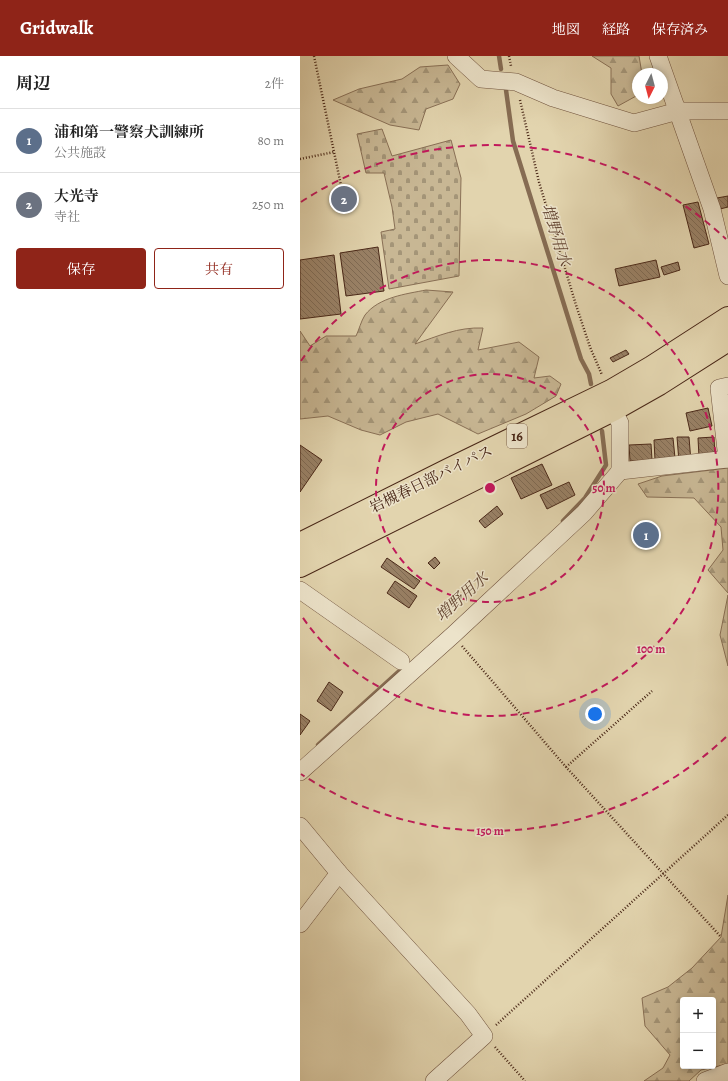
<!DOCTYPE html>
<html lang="ja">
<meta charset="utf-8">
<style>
:root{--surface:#fff;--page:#f6f6f6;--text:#222;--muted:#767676;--line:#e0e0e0;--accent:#8f2418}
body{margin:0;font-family:Alegreya,"Noto Serif JP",serif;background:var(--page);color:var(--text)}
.controls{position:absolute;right:12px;bottom:12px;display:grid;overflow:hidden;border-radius:4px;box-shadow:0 2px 6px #0003}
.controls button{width:36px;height:36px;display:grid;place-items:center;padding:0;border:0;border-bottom:1px solid var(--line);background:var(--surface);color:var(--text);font:20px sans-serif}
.compass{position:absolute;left:332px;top:12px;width:36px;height:36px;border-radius:50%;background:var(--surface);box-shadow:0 2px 6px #0003;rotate:186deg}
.you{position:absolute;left:295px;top:658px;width:14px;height:14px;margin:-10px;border:3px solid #fff;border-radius:50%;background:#1a73e8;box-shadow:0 0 0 6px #1a73e833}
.badge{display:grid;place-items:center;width:26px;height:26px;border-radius:50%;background:var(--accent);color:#fff;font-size:13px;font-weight:700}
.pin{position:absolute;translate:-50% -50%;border:2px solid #fff;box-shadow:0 1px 4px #0006}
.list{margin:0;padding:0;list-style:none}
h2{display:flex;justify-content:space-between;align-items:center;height:52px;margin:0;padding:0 16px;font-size:17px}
h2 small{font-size:13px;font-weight:400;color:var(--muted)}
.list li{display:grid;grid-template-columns:26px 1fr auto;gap:12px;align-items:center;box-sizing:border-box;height:64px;padding:0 16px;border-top:1px solid var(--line)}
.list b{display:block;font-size:15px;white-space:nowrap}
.list p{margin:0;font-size:13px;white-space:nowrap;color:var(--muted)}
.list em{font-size:13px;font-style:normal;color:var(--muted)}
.actions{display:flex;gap:8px;padding:12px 16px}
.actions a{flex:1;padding:9px 0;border:1px solid var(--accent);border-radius:4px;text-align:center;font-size:14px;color:var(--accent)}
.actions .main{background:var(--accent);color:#fff}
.map{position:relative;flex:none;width:428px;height:1025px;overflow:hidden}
header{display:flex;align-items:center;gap:24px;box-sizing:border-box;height:56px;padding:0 20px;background:var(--accent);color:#fff}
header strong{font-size:19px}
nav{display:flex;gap:22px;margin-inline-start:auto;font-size:14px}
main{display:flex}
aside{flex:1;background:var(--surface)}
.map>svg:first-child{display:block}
</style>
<header>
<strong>Gridwalk</strong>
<nav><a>地図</a><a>経路</a><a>保存済み</a></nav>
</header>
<main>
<aside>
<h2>周辺<small>2件</small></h2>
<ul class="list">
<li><span class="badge" style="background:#5c6f8a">1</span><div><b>浦和第一警察犬訓練所</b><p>公共施設</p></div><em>80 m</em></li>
<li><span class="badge" style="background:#6b7280">2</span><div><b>大光寺</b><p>寺社</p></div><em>250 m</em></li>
</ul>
<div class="actions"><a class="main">保存</a><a>共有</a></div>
</aside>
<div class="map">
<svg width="428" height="1025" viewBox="0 0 428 1025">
<defs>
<pattern id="forest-firs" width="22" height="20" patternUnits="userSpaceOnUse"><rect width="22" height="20" fill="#c8b794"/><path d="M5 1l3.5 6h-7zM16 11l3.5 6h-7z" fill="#a49578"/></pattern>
<pattern id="cemetery-stones" width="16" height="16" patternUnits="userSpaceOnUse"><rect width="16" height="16" fill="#c8b794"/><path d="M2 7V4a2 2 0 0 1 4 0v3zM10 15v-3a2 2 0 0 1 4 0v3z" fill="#a49578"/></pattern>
<pattern id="building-back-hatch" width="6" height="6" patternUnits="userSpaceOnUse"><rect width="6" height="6" fill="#998166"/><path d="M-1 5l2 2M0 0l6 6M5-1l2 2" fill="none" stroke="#7f6a53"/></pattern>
</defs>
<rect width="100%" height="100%" fill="#e2d4ae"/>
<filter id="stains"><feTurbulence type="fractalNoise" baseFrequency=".005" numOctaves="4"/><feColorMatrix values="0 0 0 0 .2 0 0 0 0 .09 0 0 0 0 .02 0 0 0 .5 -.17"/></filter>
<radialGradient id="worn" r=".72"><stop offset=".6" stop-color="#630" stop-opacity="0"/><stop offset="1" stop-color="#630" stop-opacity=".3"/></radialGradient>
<g fill="url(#forest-firs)" stroke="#897056" fill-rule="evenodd">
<path d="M 292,0 L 339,0 L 342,18 L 338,18 L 338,39 L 318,50 L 311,38 L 311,12 Z"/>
<path d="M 148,9 L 160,28 L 153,43 L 126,53 L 119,74 L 90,69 L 33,44 L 59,33 L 102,23 L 120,11 Z"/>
<path d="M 126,234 L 153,236 L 115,288 C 138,280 158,271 183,272 L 178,294 L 219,286 L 239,301 L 234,322 L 250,320 L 261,328 L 256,340 L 226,358 L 178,378 L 138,358 L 106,366 L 80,379 L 61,374 L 28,360 L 0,363 L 0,275 L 10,290 L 26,280 L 56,280 C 59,274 61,265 65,259 C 79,241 106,238 126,234 Z"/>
<path d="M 428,412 L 428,537 L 408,514 L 423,494 L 421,471 L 394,442 L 347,441 L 338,428 L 362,420 Z"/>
<path d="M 428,539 L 428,610 L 420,579 Z"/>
<path d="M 428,839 L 428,1008 L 401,1014 L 389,1025 L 344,1025 L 363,1012 L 370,999 L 345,970 L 342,942 L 368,931 L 392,912 L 421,881 ZM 383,944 L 413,944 L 413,1010 L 383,1010 Z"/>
</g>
<path fill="url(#cemetery-stones)" stroke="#897056" d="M 82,73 L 92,100 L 151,84 L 161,122 L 159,220 L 89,233 L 81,176 L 95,173 L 92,151 L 84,117 L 66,117 L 57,78 Z"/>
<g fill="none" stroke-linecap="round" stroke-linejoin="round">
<g stroke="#866c53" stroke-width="4.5">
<path d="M 199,0 L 201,13"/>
<path d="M 206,34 L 213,85 L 281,303 L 289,318 L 291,328"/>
<path d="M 263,465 L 285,442 L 306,409 L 302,375"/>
<path d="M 18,689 L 106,609"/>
</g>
</g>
<g fill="url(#building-back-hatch)" stroke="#4a2818">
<path d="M 428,140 L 428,151 L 420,153 L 417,142 Z"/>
<path d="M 398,146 L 409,188 L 394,192 L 383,149 Z"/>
<path d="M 78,191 L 84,235 L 46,240 L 40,197 Z"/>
<path d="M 34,199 L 41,258 L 0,263 L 0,204 Z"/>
<path d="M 356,204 L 360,221 L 319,230 L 315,213 Z"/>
<path d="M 378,206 L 380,214 L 364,219 L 361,211 Z"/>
<path d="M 326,294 L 329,298 L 313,306 L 310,302 Z"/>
<path d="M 408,352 L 412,370 L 390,375 L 386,357 Z"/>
<path d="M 377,381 L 389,381 L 391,406 L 379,406 Z"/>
<path d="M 414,381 L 415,401 L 399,401 L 398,382 Z"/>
<path d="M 373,382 L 375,402 L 355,404 L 354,384 Z"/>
<path d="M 351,388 L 352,404 L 330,405 L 329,389 Z"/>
<path d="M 0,389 L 22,404 L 0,436 Z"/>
<path d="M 242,408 L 252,429 L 221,443 L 211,422 Z"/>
<path d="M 269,426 L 275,439 L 247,453 L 240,439 Z"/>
<path d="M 197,450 L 203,458 L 185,472 L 179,465 Z"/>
<path d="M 135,501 L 140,507 L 134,513 L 128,507 Z"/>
<path d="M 87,502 L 120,525 L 114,533 L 81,511 Z"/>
<path d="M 95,525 L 117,540 L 109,552 L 87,537 Z"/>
<path d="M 29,626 L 43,636 L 31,655 L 17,645 Z"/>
<path d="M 0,658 L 10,665 L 0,679 Z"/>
</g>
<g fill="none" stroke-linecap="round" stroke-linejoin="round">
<defs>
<g id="minor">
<path d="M 156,0 L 181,23 L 216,26 L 253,42 L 334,67 L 378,55 L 428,55"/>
<path d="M 358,0 L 412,153 L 428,220"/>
<path d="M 313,354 L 320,367 L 320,415 L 428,403"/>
<path d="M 427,403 L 419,332 L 428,330"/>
<path d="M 0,534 L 101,605"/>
<path d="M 0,716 L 153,579 L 284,457 L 320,415"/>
<path d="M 0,770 L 39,817 L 168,958 L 184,980 L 134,1025"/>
<path d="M 0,868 L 39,817"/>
<path d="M 405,1025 L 428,1016"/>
</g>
<g id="highway">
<path d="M 0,488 L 148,414 L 311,335 L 352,311 L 428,262"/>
<path d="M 0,510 L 313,354 L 359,328 L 428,284"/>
</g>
</defs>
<use href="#minor" stroke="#70533e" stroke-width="18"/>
<use href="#highway" stroke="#4a2818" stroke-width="24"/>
<g stroke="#4a2818" stroke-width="2.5" stroke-dasharray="1 2" stroke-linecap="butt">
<path d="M 14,0 L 44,144"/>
<path d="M 209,0 L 211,10"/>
<path d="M 220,44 L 239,126 L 276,249 L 290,291 L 302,319"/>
<path d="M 0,103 L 34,96"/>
<path d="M 162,590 L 266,711 L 421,881"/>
<path d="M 266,711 L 352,635"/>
<path d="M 196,969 L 428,759"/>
<path d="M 195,991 L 225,1025"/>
</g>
<use href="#minor" stroke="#ece3ca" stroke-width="17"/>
<use href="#highway" stroke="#e2d4ae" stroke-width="22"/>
</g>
<g fill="none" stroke="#c2185b" stroke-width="2" stroke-dasharray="7 5">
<circle cx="190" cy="432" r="114"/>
<path d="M1 305A228 228 0 1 1 1 559"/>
<path d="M426 681A343 343 0 0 1 1 718M1 146A343 343 0 0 1 426 183"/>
</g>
<g text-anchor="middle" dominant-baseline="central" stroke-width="3" stroke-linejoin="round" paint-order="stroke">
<rect fill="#ece3ca" stroke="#7b604d" stroke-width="1" x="207" y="368" width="20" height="24" rx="3"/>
<g font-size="14" font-weight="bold" fill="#4a2818">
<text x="217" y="380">16</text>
</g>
<g font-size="15" fill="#4a2818" stroke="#ece3ca">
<text transform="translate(131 423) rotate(-26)">岩槻春日部バイパス</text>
</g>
<g font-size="16" font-style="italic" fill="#634431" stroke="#ece3ca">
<text transform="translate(256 179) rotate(73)">増野用水</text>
<text transform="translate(162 541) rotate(-42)">増野用水</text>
</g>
</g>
<circle cx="190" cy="432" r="6" fill="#c2185b" stroke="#ece3ca" stroke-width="2"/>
<g font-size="12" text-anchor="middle" font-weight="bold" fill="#c2185b" stroke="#ece3ca" stroke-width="3" stroke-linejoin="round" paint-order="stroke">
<text x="304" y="436">50 m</text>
<text x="351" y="597">100 m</text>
<text x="190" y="779">150 m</text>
</g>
<rect width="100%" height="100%" filter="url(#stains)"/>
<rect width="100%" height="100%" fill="url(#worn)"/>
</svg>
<div class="controls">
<button>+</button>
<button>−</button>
</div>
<svg class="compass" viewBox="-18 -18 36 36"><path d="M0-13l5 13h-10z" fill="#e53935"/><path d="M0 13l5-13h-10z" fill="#767676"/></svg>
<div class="you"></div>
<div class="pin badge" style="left:346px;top:479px;background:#5c6f8a">1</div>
<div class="pin badge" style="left:44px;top:143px;background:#6b7280">2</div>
</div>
</main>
